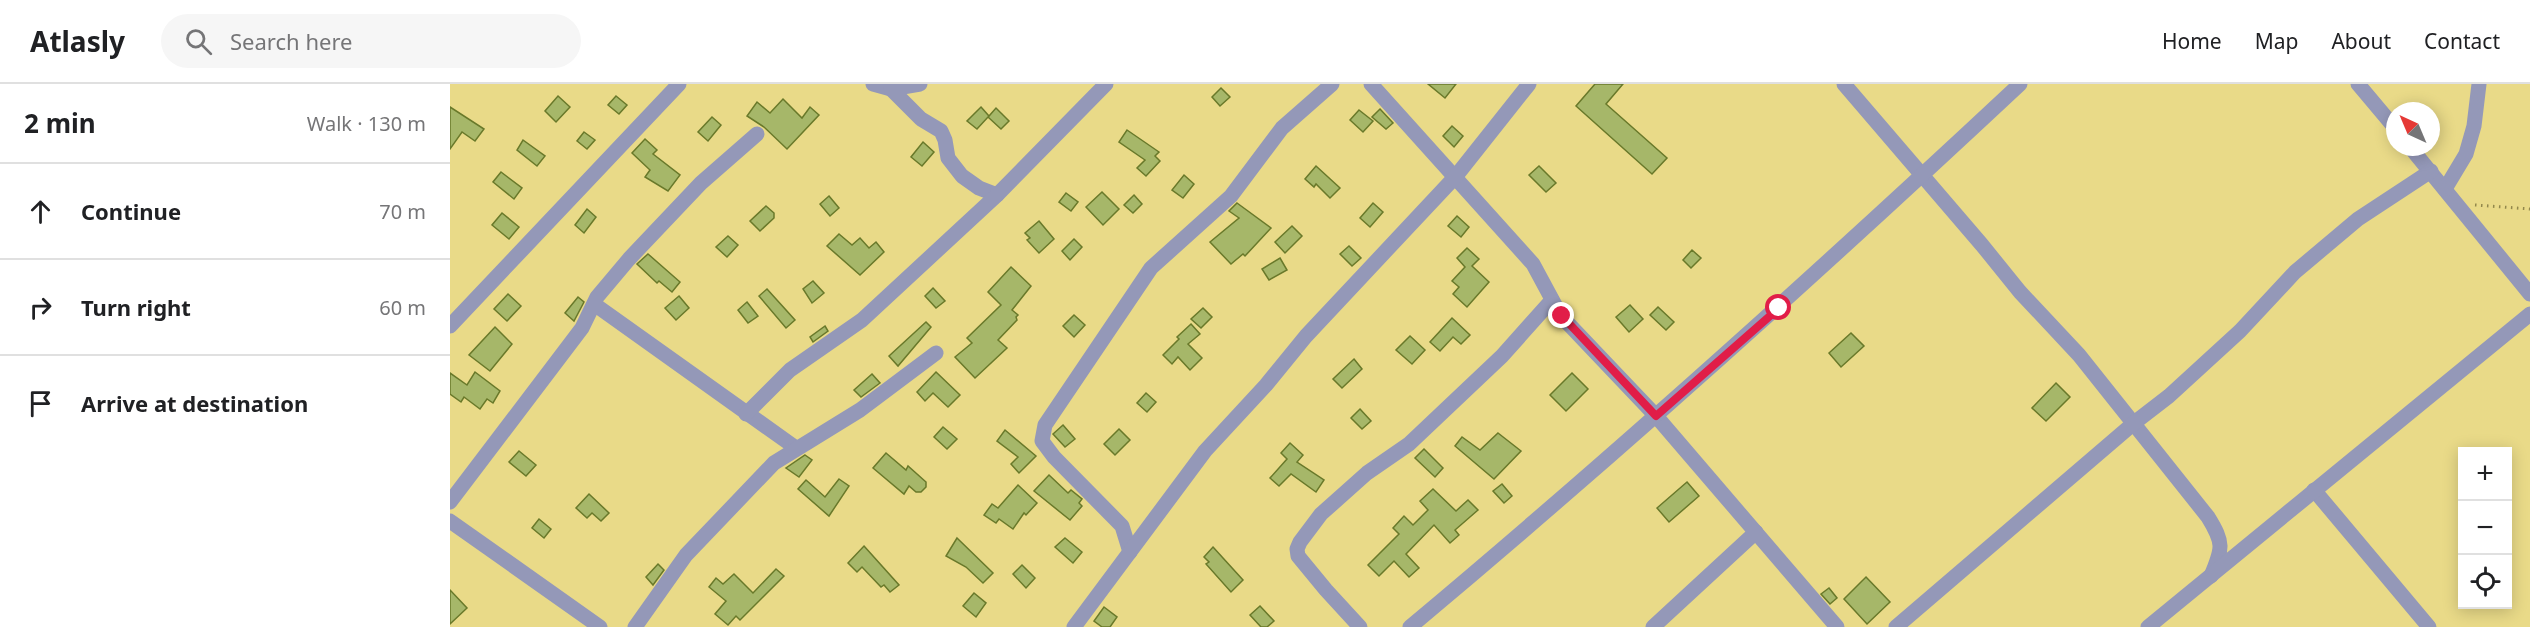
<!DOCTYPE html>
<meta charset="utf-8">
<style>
:root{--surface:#fff;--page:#f6f6f6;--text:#202124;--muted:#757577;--line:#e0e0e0}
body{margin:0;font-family:"Noto Sans",sans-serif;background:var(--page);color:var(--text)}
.controls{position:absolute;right:18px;bottom:18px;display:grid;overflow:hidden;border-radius:0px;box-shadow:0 3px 15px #0003}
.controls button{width:54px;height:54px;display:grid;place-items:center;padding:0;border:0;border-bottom:2px solid var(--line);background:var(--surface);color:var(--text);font:30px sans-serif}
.compass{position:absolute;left:1936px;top:18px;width:54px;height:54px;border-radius:50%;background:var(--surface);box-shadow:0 3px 15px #0003;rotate:316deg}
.stop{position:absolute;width:18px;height:18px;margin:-14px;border:4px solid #e11d48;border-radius:50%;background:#fff}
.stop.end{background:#e11d48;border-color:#fff;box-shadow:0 2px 6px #0008}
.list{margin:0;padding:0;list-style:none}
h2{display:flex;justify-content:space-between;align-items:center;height:78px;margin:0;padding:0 24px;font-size:26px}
h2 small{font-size:20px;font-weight:400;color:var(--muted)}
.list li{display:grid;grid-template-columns:39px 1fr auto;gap:18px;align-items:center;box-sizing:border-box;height:96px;padding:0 24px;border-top:2px solid var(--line)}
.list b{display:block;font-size:22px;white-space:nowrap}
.list em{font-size:20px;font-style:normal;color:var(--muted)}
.icon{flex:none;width:33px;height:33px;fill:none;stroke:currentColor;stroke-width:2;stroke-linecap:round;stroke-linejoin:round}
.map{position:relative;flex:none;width:2080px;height:543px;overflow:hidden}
header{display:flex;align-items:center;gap:36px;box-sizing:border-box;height:84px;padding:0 30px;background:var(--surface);border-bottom:2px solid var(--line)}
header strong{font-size:28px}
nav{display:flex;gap:33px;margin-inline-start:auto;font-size:21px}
.search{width:420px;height:54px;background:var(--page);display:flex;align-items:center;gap:15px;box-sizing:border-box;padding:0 21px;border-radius:33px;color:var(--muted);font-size:22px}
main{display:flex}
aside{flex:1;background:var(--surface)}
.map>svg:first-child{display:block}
</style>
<header>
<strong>Atlasly</strong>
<div class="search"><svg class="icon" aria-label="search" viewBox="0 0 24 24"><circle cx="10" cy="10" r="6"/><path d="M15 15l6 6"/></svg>Search here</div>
<nav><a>Home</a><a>Map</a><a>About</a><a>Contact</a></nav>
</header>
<main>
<aside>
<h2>2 min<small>Walk · 130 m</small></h2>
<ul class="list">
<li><svg class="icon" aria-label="ahead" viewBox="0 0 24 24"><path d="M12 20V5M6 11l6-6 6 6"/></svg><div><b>Continue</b></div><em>70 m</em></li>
<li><svg class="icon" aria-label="right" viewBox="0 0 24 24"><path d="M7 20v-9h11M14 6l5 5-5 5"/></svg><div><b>Turn right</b></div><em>60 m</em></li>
<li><svg class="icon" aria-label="arrive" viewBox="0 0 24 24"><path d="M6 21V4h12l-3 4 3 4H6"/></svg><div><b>Arrive at destination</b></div></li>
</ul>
</aside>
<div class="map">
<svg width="2080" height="543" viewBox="0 0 2080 543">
<rect width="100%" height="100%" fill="#e9da88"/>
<g fill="#a6b769" stroke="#69792a" stroke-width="1.5">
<path d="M 978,0 L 1006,0 L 995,14 Z"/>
<path d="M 1145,0 L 1173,0 L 1156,20 L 1217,74 L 1202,90 L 1126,22 Z"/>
<path d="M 771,4 L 780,13 L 770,22 L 762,13 Z"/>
<path d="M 108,12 L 120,23 L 106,38 L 95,27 Z"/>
<path d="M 166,12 L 177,21 L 169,30 L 158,21 Z"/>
<path d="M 333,15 L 352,34 L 360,23 L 369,31 L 337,65 L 314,43 L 297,32 L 307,18 L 320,29 Z"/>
<path d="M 0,23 L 34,45 L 25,57 L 12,48 L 0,65 Z"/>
<path d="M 531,23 L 539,32 L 546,24 L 559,37 L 551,45 L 538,33 L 527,45 L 517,37 Z"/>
<path d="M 930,25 L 943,39 L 936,45 L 922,33 Z"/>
<path d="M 909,26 L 923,37 L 913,48 L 900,36 Z"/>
<path d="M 262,33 L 271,41 L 258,57 L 248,48 Z"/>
<path d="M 1002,42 L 1013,52 L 1004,63 L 993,52 Z"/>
<path d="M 677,46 L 709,68 L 705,72 L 710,77 L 696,92 L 687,84 L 695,76 L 669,58 Z"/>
<path d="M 134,48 L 145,56 L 137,65 L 127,57 Z"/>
<path d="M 195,55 L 207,66 L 203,70 L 230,91 L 218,107 L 195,93 L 200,86 L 182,69 Z"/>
<path d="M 73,56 L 95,72 L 87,82 L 67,66 Z"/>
<path d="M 473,58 L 484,68 L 472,82 L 461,73 Z"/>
<path d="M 866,82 L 890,104 L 880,114 L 866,100 L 864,103 L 855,95 Z"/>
<path d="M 1089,82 L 1106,99 L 1096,108 L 1079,91 Z"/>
<path d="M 51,88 L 72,104 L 64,115 L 43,98 Z"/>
<path d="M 734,91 L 744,100 L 733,114 L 722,106 Z"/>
<path d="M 652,108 L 669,125 L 653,141 L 636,123 Z"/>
<path d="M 616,109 L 628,118 L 621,127 L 609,118 Z"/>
<path d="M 684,111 L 692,120 L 683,129 L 674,121 Z"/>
<path d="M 379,112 L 389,124 L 380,132 L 370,120 Z"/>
<path d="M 787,119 L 821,144 L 795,172 L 793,170 L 781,180 L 760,158 L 789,134 L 779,127 Z"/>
<path d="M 923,119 L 933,128 L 920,143 L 910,134 Z"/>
<path d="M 316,122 L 324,129 L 324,134 L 310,147 L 300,137 Z"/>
<path d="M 137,125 L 146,133 L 134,149 L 125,141 Z"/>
<path d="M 52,129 L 69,143 L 59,155 L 42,141 Z"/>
<path d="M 1007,132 L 1019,143 L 1011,153 L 998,142 Z"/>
<path d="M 589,137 L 604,155 L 589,169 L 577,156 L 580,154 L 575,149 Z"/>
<path d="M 842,142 L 852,152 L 835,169 L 825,158 Z"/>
<path d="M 389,150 L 402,161 L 410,154 L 419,164 L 426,158 L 434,168 L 410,191 L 377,162 Z"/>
<path d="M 278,152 L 288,161 L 277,173 L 266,163 Z"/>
<path d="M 624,155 L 632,163 L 620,176 L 612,167 Z"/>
<path d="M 899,162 L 911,174 L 902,182 L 890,170 Z"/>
<path d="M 1017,164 L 1029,175 L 1022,182 L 1039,198 L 1017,223 L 1003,210 L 1009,203 L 1002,197 L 1015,183 L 1007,174 Z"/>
<path d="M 1242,166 L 1251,174 L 1241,184 L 1233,176 Z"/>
<path d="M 198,170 L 230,198 L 222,208 L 209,197 L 207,199 L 187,180 Z"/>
<path d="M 830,174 L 837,186 L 819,196 L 812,185 Z"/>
<path d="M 561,183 L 581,202 L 562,226 L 568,231 L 566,233 L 567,236 L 548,256 L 557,264 L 525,294 L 505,273 L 522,259 L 517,254 L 551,221 L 538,208 Z"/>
<path d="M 363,197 L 374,209 L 362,219 L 353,205 Z"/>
<path d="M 483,204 L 495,217 L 486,224 L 475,212 Z"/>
<path d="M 317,205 L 345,236 L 336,244 L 309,212 Z"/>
<path d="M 58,210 L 71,222 L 57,237 L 44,225 Z"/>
<path d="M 229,212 L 239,224 L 226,236 L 215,224 Z"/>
<path d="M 128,213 L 134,218 L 124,237 L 115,229 Z"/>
<path d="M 297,218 L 308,232 L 298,239 L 288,226 Z"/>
<path d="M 1180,221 L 1193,235 L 1179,248 L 1166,233 Z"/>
<path d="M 1208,223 L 1224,238 L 1216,246 L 1200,231 Z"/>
<path d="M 753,224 L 762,233 L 751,244 L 741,235 Z"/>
<path d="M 624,231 L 635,241 L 624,253 L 613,242 Z"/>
<path d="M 1002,234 L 1020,251 L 1011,260 L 1003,253 L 990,267 L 980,258 Z"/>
<path d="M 476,238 L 481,243 L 448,282 L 439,272 Z"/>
<path d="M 741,240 L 750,250 L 738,260 L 752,274 L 740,286 L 728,273 L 722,280 L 713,271 L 729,255 L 727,253 Z"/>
<path d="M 375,242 L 378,247 L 363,258 L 360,253 Z"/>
<path d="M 45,243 L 62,260 L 40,287 L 19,271 Z"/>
<path d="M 1401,249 L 1414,262 L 1391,283 L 1379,269 Z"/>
<path d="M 960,252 L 975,266 L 962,280 L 946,266 Z"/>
<path d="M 904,275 L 912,285 L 892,304 L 883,295 Z"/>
<path d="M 25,288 L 50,307 L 43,319 L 37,315 L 30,325 L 14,313 L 11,318 L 0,310 L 0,289 L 17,301 Z"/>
<path d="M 486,288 L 510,311 L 498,323 L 483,309 L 475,317 L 467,308 Z"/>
<path d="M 1122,289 L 1138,305 L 1116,327 L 1100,311 Z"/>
<path d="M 422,290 L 430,299 L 411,313 L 404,306 Z"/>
<path d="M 1606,299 L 1620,313 L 1596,337 L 1582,324 Z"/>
<path d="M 696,309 L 706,318 L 697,328 L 687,319 Z"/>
<path d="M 910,325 L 921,337 L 912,345 L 901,334 Z"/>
<path d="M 613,341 L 625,355 L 615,363 L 603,350 Z"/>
<path d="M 493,343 L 507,355 L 497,365 L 484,353 Z"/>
<path d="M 669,345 L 680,356 L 665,371 L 654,360 Z"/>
<path d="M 555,346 L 586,372 L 569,389 L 561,380 L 568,373 L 547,357 Z"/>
<path d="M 1048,349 L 1071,367 L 1044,395 L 1005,362 L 1012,353 L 1030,366 Z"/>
<path d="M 840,359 L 853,371 L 847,378 L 874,396 L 866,408 L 841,390 L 829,402 L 820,394 L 837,375 L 831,369 Z"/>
<path d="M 974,365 L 993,384 L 985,393 L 965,374 Z"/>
<path d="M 69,367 L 86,381 L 76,392 L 59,378 Z"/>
<path d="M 436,369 L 456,386 L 458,382 L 476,398 L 476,403 L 471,408 L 466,408 L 459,402 L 454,410 L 423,384 Z"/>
<path d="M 355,371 L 362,376 L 349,393 L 336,384 Z"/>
<path d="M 599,391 L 618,409 L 621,406 L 632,415 L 629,419 L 632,422 L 620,436 L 584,407 Z"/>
<path d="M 389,395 L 399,402 L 379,432 L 348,405 L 356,396 L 375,413 Z"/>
<path d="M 1237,398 L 1249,412 L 1219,438 L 1207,424 Z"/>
<path d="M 1052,400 L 1062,412 L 1054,419 L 1043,407 Z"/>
<path d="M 568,401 L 587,419 L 576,431 L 574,429 L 563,445 L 549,435 L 546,439 L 534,431 L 542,420 L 548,424 Z"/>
<path d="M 983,405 L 1006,427 L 1018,416 L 1028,426 L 1005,446 L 1009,451 L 1000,459 L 984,441 L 956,470 L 969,484 L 959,493 L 944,477 L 929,492 L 918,481 L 949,450 L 943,444 L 954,432 L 963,441 L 978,426 L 970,417 Z"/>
<path d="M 139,410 L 159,429 L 151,437 L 142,429 L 137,434 L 126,424 Z"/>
<path d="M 89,435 L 101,445 L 94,454 L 82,444 Z"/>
<path d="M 507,454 L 543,489 L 533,499 L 516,483 L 496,472 Z"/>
<path d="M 615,454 L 632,468 L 623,479 L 605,463 Z"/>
<path d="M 414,462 L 449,501 L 440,508 L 434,501 L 431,503 L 412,483 L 407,488 L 398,479 Z"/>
<path d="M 763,463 L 793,496 L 781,508 L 756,480 L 759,478 L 754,473 Z"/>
<path d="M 208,480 L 214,486 L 203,501 L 196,493 Z"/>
<path d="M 572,481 L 585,494 L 576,504 L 563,490 Z"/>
<path d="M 326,485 L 334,492 L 290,536 L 286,532 L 278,541 L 265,530 L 276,517 L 259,503 L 266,494 L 273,500 L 284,490 L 303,509 Z"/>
<path d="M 1416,493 L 1440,518 L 1417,540 L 1394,515 Z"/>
<path d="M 1379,504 L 1387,514 L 1380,520 L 1371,510 Z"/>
<path d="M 0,506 L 17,524 L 0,540 Z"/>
<path d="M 524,509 L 536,519 L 526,533 L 513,522 Z"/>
<path d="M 810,522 L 824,537 L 817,543 L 811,543 L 800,531 Z"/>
<path d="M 654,523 L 667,533 L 660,543 L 652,543 L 644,537 Z"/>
</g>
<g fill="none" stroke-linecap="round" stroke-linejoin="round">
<path stroke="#92884c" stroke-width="3" stroke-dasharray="1.5 4.5" stroke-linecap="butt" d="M 2025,121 L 2080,125"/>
<g stroke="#9498b8" stroke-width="15">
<path d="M 423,0 L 441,5 L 470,0"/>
<path d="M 921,0 L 1083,180 L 1111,232 L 1206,332 L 1387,543"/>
<path d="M 1394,0 L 1532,161 L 1570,208 L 1629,271 L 1758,433 C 1774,459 1773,464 1761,492"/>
<path d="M 1908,0 L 1945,44"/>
<path d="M 441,5 L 471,35 L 491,47 L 495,56 L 498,74 L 512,92 L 529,104 L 547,111"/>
<path d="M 1960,63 L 2080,210"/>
<path d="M 1995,105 L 2016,70 L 2024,42 L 2029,0"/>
<path d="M 144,220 L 346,364"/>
<path d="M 0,242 L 229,0"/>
<path d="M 296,330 L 340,286 L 412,236 L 547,111 L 656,0"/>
<path d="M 1864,406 L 1979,543"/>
<path d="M 0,418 L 132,244 L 147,213 L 179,175 L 251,99 L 307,50"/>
<path d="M 0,437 L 150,543"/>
<path d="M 680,468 L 672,442 L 604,373 L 592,357 L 595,341 L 701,184 L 781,112 L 832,44 L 882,0"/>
<path d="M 185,543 L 236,471 L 324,379 L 410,326 L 486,269"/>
<path d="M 624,543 L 755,367 L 816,301 L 856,252 L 1006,92 L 1079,0"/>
<path d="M 910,543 L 876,506 L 848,472 L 847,465 L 850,458 L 871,430 L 917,389 L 959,360 L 1052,272 L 1102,216"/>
<path d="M 960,543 C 1169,368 1371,186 1570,0"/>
<path d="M 1203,543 L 1306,448"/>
<path d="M 1446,543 L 1684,339 L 1719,312 L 1790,247 L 1845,188 L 1908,135 L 1981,87"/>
<path d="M 1698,543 L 2080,230"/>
</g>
</g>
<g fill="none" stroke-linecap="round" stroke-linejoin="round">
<path stroke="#e11d48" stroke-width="8" d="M 1112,232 L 1206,332 L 1329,224"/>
</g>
</svg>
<div class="controls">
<button>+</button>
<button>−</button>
<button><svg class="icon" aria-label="locate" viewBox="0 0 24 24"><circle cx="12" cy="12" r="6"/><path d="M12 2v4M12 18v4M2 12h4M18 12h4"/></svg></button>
</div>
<svg class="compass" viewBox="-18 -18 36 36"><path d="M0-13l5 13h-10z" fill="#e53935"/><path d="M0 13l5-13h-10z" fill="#757577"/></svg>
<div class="stop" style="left:1329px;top:224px"></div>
<div class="stop end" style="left:1112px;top:232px"></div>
</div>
</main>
